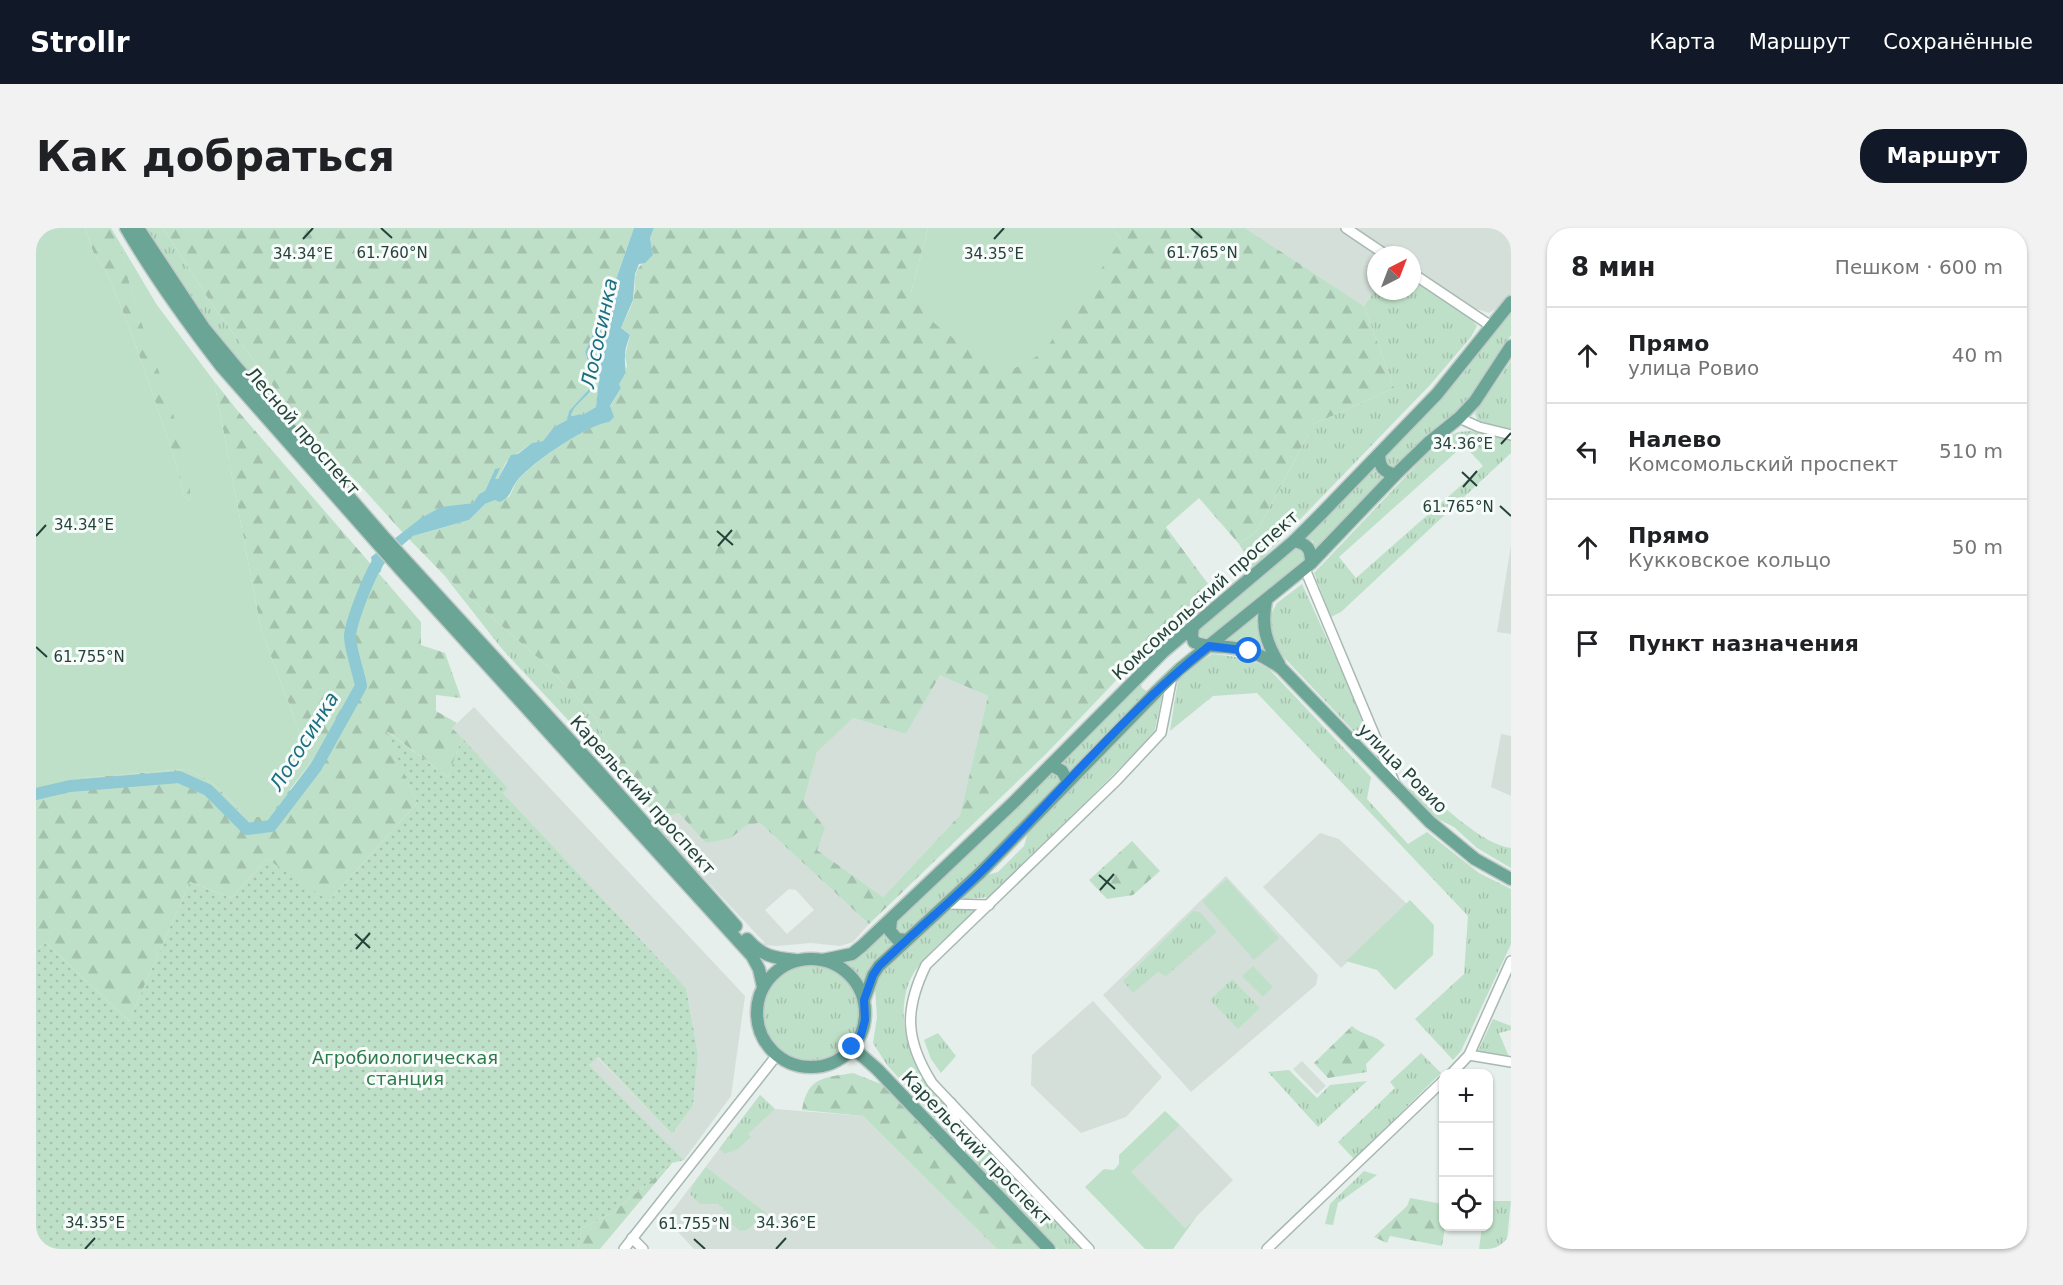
<!DOCTYPE html>
<html lang="ru">
<meta charset="utf-8">
<style>
:root{--surface:#fff;--page:#f2f2f2;--text:#202124;--muted:#757577;--line:#e0e0e0;--accent:#111827}
body{margin:0;font-family:"DejaVu Sans",sans-serif;background:var(--page);color:var(--text)}
.controls{position:absolute;right:18px;bottom:18px;display:grid;overflow:hidden;border-radius:12px;box-shadow:0 2px 4px #0004}
.controls button{width:54px;height:54px;display:grid;place-items:center;padding:0;border:0;border-bottom:2px solid var(--line);background:var(--surface);color:var(--text);font:30px sans-serif}
.compass{position:absolute;left:1331px;top:18px;width:54px;height:54px;border-radius:50%;background:var(--surface);box-shadow:0 2px 4px #0004;rotate:42deg}
.stop{position:absolute;width:18px;height:18px;margin:-14px;border:4px solid #1a73e8;border-radius:50%;background:#fff}
.stop.end{background:#1a73e8;border-color:#fff;box-shadow:0 2px 6px #0008}
.list{margin:0;padding:0;list-style:none}
h2{display:flex;justify-content:space-between;align-items:center;height:78px;margin:0;padding:0 24px;font-size:26px}
h2 small{font-size:20px;font-weight:400;color:var(--muted)}
.list li{display:grid;grid-template-columns:39px 1fr auto;gap:18px;align-items:center;box-sizing:border-box;height:96px;padding:0 24px;border-top:2px solid var(--line)}
.list b{display:block;font-size:22px;white-space:nowrap}
.list p{margin:0;font-size:20px;white-space:nowrap;color:var(--muted)}
.list em{font-size:20px;font-style:normal;color:var(--muted)}
.icon{flex:none;width:33px;height:33px;fill:none;stroke:currentColor;stroke-width:2;stroke-linecap:round;stroke-linejoin:round}
.map{position:relative;flex:none;width:1475px;height:1021px;overflow:hidden;border-radius:24px}
header{display:flex;align-items:center;gap:36px;box-sizing:border-box;height:84px;padding:0 30px;background:var(--accent);color:#fff}
header strong{font-size:28px}
nav{display:flex;gap:33px;margin-inline-start:auto;font-size:21px}
.intro{display:flex;align-items:center;justify-content:space-between;box-sizing:border-box;height:144px;padding:0 36px}
h1{margin:0;font-size:42px}
.button{padding:15px 27px;border-radius:24px;background:var(--accent);color:#fff;font-size:21px;font-weight:700}
main{display:flex;gap:36px;padding:0 36px}
aside{flex:1;background:var(--surface);border-radius:24px;box-shadow:0 2px 4px #0004}
.map>svg:first-child{display:block}
</style>
<header>
<strong>Strollr</strong>
<nav><a>Карта</a><a>Маршрут</a><a>Сохранённые</a></nav>
</header>
<div class="intro"><h1>Как добраться</h1><a class="button">Маршрут</a></div>
<main>
<div class="map">
<svg width="1475" height="1021" viewBox="0 0 1475 1021">
<defs>
<pattern id="grass-tufts" width="24" height="20" patternUnits="userSpaceOnUse" patternTransform="scale(1.5)"><rect width="24" height="20" fill="#bfe0c8"/><path d="M3 7l-1-3M5 7V3M7 7l1-3M15 17l-1-3M17 17v-4M19 17l1-3" fill="none" stroke="#a4c1ad"/></pattern>
<pattern id="forest-firs" width="22" height="20" patternUnits="userSpaceOnUse" patternTransform="scale(1.5)"><rect width="22" height="20" fill="#bfe0c8"/><path d="M5 1l3.5 6h-7zM16 11l3.5 6h-7z" fill="#a4c1ad"/></pattern>
<pattern id="garden-dots" width="8" height="8" patternUnits="userSpaceOnUse" patternTransform="scale(1.5)"><rect width="8" height="8" fill="#bfe0c8"/><path d="M2 2h.1M6 6h.1" fill="none" stroke="#a4c1ad" stroke-width="1.8" stroke-linecap="round"/></pattern>
</defs>
<rect width="100%" height="100%" fill="#e6efeb"/>
<g fill="#d4dfda" fill-rule="evenodd">
<path d="M 1209,0 L 1475,0 L 1475,66 L 1466,77 L 1453,85 L 1441,81 L 1435,90 L 1376,51 L 1376,27 L 1340,27 L 1340,61 L 1328,78 Z"/>
<path d="M 1475,317 L 1475,406 L 1461,404 Z"/>
<path d="M 904,446 L 952,468 L 924,587 L 847,669 L 781,622 L 768,574 L 781,523 L 817,490 L 870,506 Z"/>
<path d="M 438,479 L 709,768 L 695,868 L 648,932 L 553,837 L 561,829 L 636,906 L 657,878 L 662,826 L 650,760 L 467,565 L 472,560 L 416,500 Z"/>
<path d="M 1465,506 L 1475,508 L 1475,568 L 1455,559 Z"/>
<path d="M 643,585 L 695,610 L 711,597 L 724,595 L 833,696 L 817,714 L 804,718 L 775,715 L 741,718 L 728,717 L 728,714 L 618,597 L 627,590 ZM 753,661 L 760,662 L 778,682 L 751,706 L 729,682 Z"/>
<path d="M 1284,605 L 1303,611 L 1372,677 L 1305,740 L 1227,659 Z"/>
<path d="M 1190,648 L 1282,747 L 1280,757 L 1155,864 L 1067,767 Z"/>
<path d="M 1057,773 L 1126,849 L 1090,889 L 1045,905 L 995,857 L 996,827 Z"/>
<path d="M 1266,833 L 1290,858 L 1281,866 L 1257,841 Z"/>
<path d="M 724,867 L 739,881 L 827,888 L 961,1021 L 658,1021 L 630,991 Z"/>
<path d="M 1144,897 L 1197,952 L 1149,1000 L 1094,944 Z"/>
</g>
<g fill="url(#grass-tufts)" fill-rule="evenodd">
<path d="M 108,0 L 127,0 L 177,78 L 246,170 L 324,257 L 239,177 L 173,98 Z"/>
<path d="M 1376,51 L 1435,90 L 1441,98 L 1435,109 L 1394,157 L 1217,340 L 1203,316 L 1221,303 L 1278,196 L 1358,160 L 1328,78 L 1340,61 L 1340,63 L 1376,63 Z"/>
<path d="M 1475,83 L 1475,107 L 1442,158 L 1426,179 L 1359,242 L 1350,239 L 1348,231 L 1427,146 Z"/>
<path d="M 562,105 L 567,113 L 560,179 L 548,186 L 535,188 C 538,172 561,167 560,149 C 560,142 555,133 553,126 Z"/>
<path d="M 1475,133 L 1475,201 L 1453,198 L 1442,193 L 1439,186 L 1443,178 Z"/>
<path d="M 1435,203 L 1475,211 L 1475,225 L 1305,384 L 1295,389 L 1278,345 L 1389,228 L 1411,209 L 1422,204 ZM 1428,217 L 1447,238 L 1320,350 L 1303,329 Z"/>
<path d="M 1340,238 L 1342,246 L 1351,249 L 1279,321 L 1277,313 L 1269,310 Z"/>
<path d="M 1259,321 L 1266,321 L 1270,326 L 1268,332 L 1172,412 L 1164,408 L 1162,399 Z"/>
<path d="M 408,347 L 510,437 L 559,489 L 581,535 L 627,590 L 625,592 L 466,421 Z"/>
<path d="M 1266,356 L 1333,503 L 1327,513 L 1240,421 L 1233,390 L 1241,375 Z"/>
<path d="M 1220,388 L 1228,423 L 1190,413 Z"/>
<path d="M 1176,426 C 1197,428 1214,430 1233,441 L 1335,549 L 1331,571 L 1372,616 L 1391,604 L 1443,645 L 1475,661 L 1475,716 L 1425,823 L 1417,832 L 1379,791 L 1428,746 L 1432,688 L 1221,465 L 1177,468 L 1134,503 L 1142,452 L 1158,438 Z"/>
<path d="M 1104,453 L 1106,460 L 1112,464 L 945,635 L 841,730 L 832,742 L 826,757 L 817,744 L 804,734 L 819,730 L 831,721 C 925,634 1015,545 1104,453 Z"/>
<path d="M 1126,468 L 1118,506 L 954,669 L 927,671 L 951,647 L 962,644 L 988,618 L 992,605 Z"/>
<path d="M 1380,554 C 1403,574 1446,617 1475,620 L 1475,640 L 1441,620 L 1418,599 L 1396,588 L 1371,563 Z"/>
<path d="M 915,680 L 941,681 C 922,700 894,721 879,743 C 858,775 869,824 889,853 C 902,871 922,883 916,909 L 851,837 L 837,815 L 841,789 L 839,760 L 844,746 Z"/>
<path d="M 1157,683 L 1164,684 L 1181,704 L 1130,748 L 1122,744 L 1097,765 L 1087,753 Z"/>
<circle cx="774" cy="785" r="49"/>
<path d="M 1196,751 L 1224,780 L 1202,801 L 1174,772 Z"/>
<path d="M 1457,791 L 1475,798 L 1475,802 L 1463,805 L 1473,829 L 1442,823 Z"/>
<path d="M 902,805 L 920,828 L 905,845 L 895,831 L 888,812 Z"/>
<path d="M 1385,825 L 1405,845 L 1318,931 L 1302,914 L 1359,860 L 1354,854 Z"/>
<path d="M 1253,842 L 1281,870 L 1294,857 L 1331,853 L 1282,899 L 1232,844 Z"/>
<path d="M 724,867 L 739,881 L 712,906 L 715,909 L 702,921 L 689,926 L 683,921 Z"/>
<path d="M 932,898 L 1046,1021 L 1022,1021 L 934,928 L 926,900 Z"/>
<path d="M 670,939 L 730,985 L 711,1002 L 704,1003 L 690,991 L 695,991 L 695,987 L 691,986 L 691,983 L 687,983 L 687,979 L 683,978 L 683,976 L 664,976 L 654,966 L 656,958 Z"/>
<path d="M 1328,943 L 1341,947 L 1302,975 L 1297,997 L 1289,996 L 1294,976 Z"/>
<path d="M 1453,973 L 1475,973 L 1470,1021 L 1443,1021 L 1446,999 L 1452,998 Z"/>
</g>
<g fill="url(#forest-firs)" fill-rule="evenodd">
<path d="M 49,0 L 75,0 L 84,15 L 97,69 L 141,192 L 153,242 L 155,269 L 153,272 L 148,268 L 136,222 L 95,104 L 71,45 L 57,24 Z"/>
<path d="M 127,0 L 598,0 L 577,60 L 549,124 L 558,151 L 555,159 L 533,183 L 531,192 L 518,199 L 507,213 L 496,215 L 470,234 L 462,251 L 458,251 L 459,241 L 449,263 L 443,266 L 437,275 C 401,280 394,282 367,305 L 246,170 L 177,78 Z"/>
<path d="M 618,0 L 892,0 L 875,65 L 1085,12 L 1077,0 L 1209,0 L 1328,78 L 1358,160 L 1278,196 L 1221,303 L 1203,316 L 1163,270 L 1130,299 L 1181,368 L 1091,441 L 1010,526 L 833,696 L 724,595 L 711,597 L 695,610 L 670,615 L 643,585 L 627,590 L 581,535 L 559,489 L 510,437 L 408,347 L 373,311 L 377,308 L 433,292 L 449,276 L 459,272 L 473,269 C 476,264 478,257 482,252 C 497,234 550,197 573,194 L 574,179 L 585,160 L 583,156 L 591,138 L 589,128 L 594,107 L 585,100 C 589,91 594,82 597,73 C 603,48 591,45 617,27 L 614,10 ZM 904,447 L 952,468 L 924,587 L 847,669 L 781,622 L 789,600 L 768,573 L 781,524 L 817,490 L 870,506 Z"/>
<path d="M 178,153 L 201,182 L 385,394 L 385,417 L 409,425 L 425,470 L 400,467 L 400,483 L 421,495 L 416,500 L 426,510 L 412,549 L 352,504 L 381,575 L 292,674 L 231,631 L 195,670 L 154,654 L 93,793 L 10,715 L 0,722 L 0,561 L 46,550 L 151,541 L 169,550 L 181,559 L 204,582 L 255,562 L 275,534 L 225,402 Z"/>
<path d="M 1096,613 L 1124,643 L 1097,667 L 1071,671 L 1053,652 Z"/>
<path d="M 1316,798 C 1327,808 1339,806 1349,817 L 1330,836 L 1331,844 L 1292,850 L 1278,835 Z"/>
<path d="M 817,845 L 850,858 L 1006,1021 L 961,1021 L 827,888 L 766,882 C 772,848 788,850 817,845 Z"/>
<path d="M 636,935 L 564,1021 L 542,1021 L 546,1000 L 576,985 Z"/>
<path d="M 1374,970 L 1407,976 L 1408,998 L 1409,999 L 1406,1018 L 1354,1008 L 1351,1015 L 1338,1009 L 1371,978 Z"/>
</g>
<g fill="#bfe0c8">
<path d="M 0,0 L 49,0 L 57,24 L 71,45 L 95,104 L 136,222 L 148,268 L 153,272 L 155,269 C 148,199 118,136 97,69 C 92,52 88,33 84,15 L 121,77 L 178,153 L 225,402 L 275,534 L 233,589 L 219,589 L 204,582 L 181,559 L 169,550 L 151,541 L 46,550 L 0,561 Z"/>
<path d="M 892,0 L 1077,0 L 1085,12 L 1007,125 L 977,141 L 945,132 L 898,95 L 875,65 Z"/>
<path d="M 1191,651 L 1243,710 L 1218,732 L 1166,673 Z"/>
<path d="M 1374,672 L 1398,697 L 1397,727 L 1359,762 L 1341,742 L 1310,733 Z"/>
<path d="M 1217,738 L 1237,759 L 1227,769 L 1206,748 Z"/>
<path d="M 1129,883 L 1144,897 L 1095,944 L 1149,1000 L 1161,988 L 1137,1021 L 1109,1021 L 1049,959 L 1068,941 L 1078,942 L 1083,936 L 1083,927 Z"/>
</g>
<path fill="url(#garden-dots)" d="M 350,503 L 412,549 L 426,510 L 472,560 L 467,565 L 650,760 L 662,826 L 657,878 L 636,906 L 562,829 L 553,837 L 648,932 L 636,935 L 576,985 L 546,1000 L 542,1021 L 0,1021 L 0,722 L 10,715 L 93,793 L 154,654 L 195,670 L 231,631 L 293,673 L 381,575 Z"/>
<path fill="#8ec9d4" fill-rule="evenodd" d="M 598,0 L 618,0 L 614,10 L 617,27 L 609,35 L 603,36 L 599,46 L 597,72 L 585,100 L 594,107 C 592,113 589,121 589,127 C 588,143 593,141 583,156 L 585,160 L 574,178 L 578,189 L 573,194 C 551,197 495,235 481,253 C 473,263 477,267 464,274 L 459,272 L 449,276 L 433,292 L 377,308 L 348,333 L 344,345 L 336,336 L 335,329 L 385,290 L 405,279 L 437,275 L 443,266 L 449,263 L 459,241 L 464,240 L 459,251 L 462,251 L 475,227 L 482,226 L 496,215 L 507,213 L 518,199 L 531,192 L 533,183 L 555,159 L 558,151 L 549,124 L 577,60 ZM 562,105 L 567,113 L 560,179 L 548,186 L 535,188 C 538,173 561,166 560,149 C 560,142 555,133 553,126 Z"/>
<g fill="none" stroke-linecap="round" stroke-linejoin="round">
<path stroke="#8ec9d4" stroke-width="12" d="M 0,566 L 34,558 L 143,549 L 172,562 L 211,601 L 235,598 L 280,539 L 325,458 C 323,446 313,417 314,407 C 316,391 336,338 347,328"/>
<defs>
<g id="minor">
<path d="M 1310,0 L 1350,27"/>
<path d="M 1376,45 L 1455,98"/>
<path d="M 1423,190 L 1443,199 L 1475,207"/>
<path d="M 1269,341 L 1359,556"/>
<path d="M 911,676 L 953,677"/>
<path d="M 1433,827 L 1475,834"/>
<path d="M 1415,846 L 1433,827 L 1475,733"/>
<path d="M 915,875 L 926,919 L 922,925"/>
<path d="M 596,1010 L 607,1021"/>
<path d="M 588,1021 L 741,827"/>
<path d="M 1053,1021 L 896,855 C 869,812 868,782 890,737 L 1081,552 L 1125,505 L 1136,449"/>
<path d="M 1231,1021 L 1408,852"/>
</g>
<g id="major">
<path d="M 90,0 C 118,48 151,94 185,138 L 365,342 L 716,728 L 723,741 L 727,759"/>
<path d="M 102,0 L 168,100 L 202,141 L 347,308 L 564,545 L 700,698"/>
<path d="M 1343,227 C 1344,240 1347,243 1359,247"/>
<path d="M 1258,313 C 1272,316 1275,321 1275,335"/>
<path d="M 1230,373 C 1225,399 1230,414 1243,436"/>
<path d="M 1157,397 L 1156,408 L 1158,414 C 1169,419 1180,418 1191,419 C 1213,421 1228,428 1245,440 L 1394,594 L 1439,631 L 1475,651"/>
<path d="M 1015,537 L 1026,543 L 1032,554"/>
<path d="M 855,692 L 854,703 L 861,711 L 871,712"/>
<path d="M 711,711 C 726,728 737,730 759,732"/>
<circle cx="775" cy="785" r="54"/>
<path d="M 787,732 L 816,726 L 826,718 L 978,574 L 1127,424 L 1258,313 L 1285,286 L 1401,166 L 1475,74"/>
<path d="M 828,772 L 837,747 L 843,738 L 944,645 L 1121,463 L 1144,441 L 1275,335 L 1359,247 L 1392,215 L 1423,190 L 1439,173 L 1475,118"/>
<path d="M 816,819 L 841,841 L 1013,1021"/>
</g>
</defs>
<use href="#minor" stroke="#a8b8b2" stroke-width="12"/>
<use href="#major" stroke="#c2cac8" stroke-width="15"/>
<use href="#minor" stroke="#fff" stroke-width="9"/>
<use href="#major" stroke="#6aa596" stroke-width="12"/>
</g>
<g fill="none" stroke-linecap="round" stroke-linejoin="round">
<path stroke="#1a73e8" stroke-width="8" d="M 816,819 L 825,807 L 829,792 L 828,772 L 837,747 L 843,738 C 876,706 911,677 944,645 C 1020,570 1088,485 1173,418 L 1213,423"/>
</g>
<path fill="none" stroke="#24423a" stroke-width="2" d="M 345,0 L 356,10M 1155,0 L 1166,10M 267,11 L 277,0M 958,11 L 968,0M 1465,216 L 1475,205M 1426,244 L 1441,258M 1427,259 L 1441,243M 1464,278 L 1475,288M 681,303 L 697,317M 0,308 L 10,297M 682,318 L 696,302M 0,419 L 11,429M 1063,647 L 1079,661M 1064,662 L 1078,646M 319,706 L 334,720M 320,721 L 334,705M 658,1011 L 669,1021M 49,1021 L 59,1010M 740,1021 L 750,1010"/>
<g text-anchor="middle" dominant-baseline="central" stroke-width="6" stroke-linejoin="round" paint-order="stroke">
<g font-size="18" fill="#24423a" stroke="#f7fbf9">
<text transform="translate(267 203) rotate(49)">Лесной проспект</text>
<text transform="translate(1169 367) rotate(-42)">Комсомольский проспект</text>
<text transform="translate(1367 540) rotate(45)">улица Ровио</text>
<text transform="translate(607 567) rotate(48)">Карельский проспект</text>
<text transform="translate(941 920) rotate(46)">Карельский проспект</text>
</g>
<g font-size="18" fill="#2d7a4b" stroke="#f7fbf9">
<text x="369" y="829">Агробиологическая<tspan x="369" dy="21">станция</tspan></text>
</g>
<g font-size="20" font-style="italic" fill="#1c6f80" stroke="#f7fbf9">
<text transform="translate(563 105) rotate(-78)">Лососинка</text>
<text transform="translate(268 513) rotate(-58)">Лососинка</text>
</g>
</g>
<g font-size="15" text-anchor="middle" fill="#24423a" stroke="#f7fbf9" stroke-width="6" stroke-linejoin="round" paint-order="stroke">
<text x="356" y="30">61.760°N</text>
<text x="1166" y="30">61.765°N</text>
<text x="267" y="31">34.34°E</text>
<text x="958" y="31">34.35°E</text>
<text x="1427" y="221">34.36°E</text>
<text x="1422" y="284">61.765°N</text>
<text x="48" y="302">34.34°E</text>
<text x="53" y="434">61.755°N</text>
<text x="59" y="1000">34.35°E</text>
<text x="750" y="1000">34.36°E</text>
<text x="658" y="1001">61.755°N</text>
</g>
</svg>
<div class="controls">
<button>+</button>
<button>−</button>
<button><svg class="icon" aria-label="locate" viewBox="0 0 24 24"><circle cx="12" cy="12" r="6"/><path d="M12 2v4M12 18v4M2 12h4M18 12h4"/></svg></button>
</div>
<svg class="compass" viewBox="-18 -18 36 36"><path d="M0-13l5 13h-10z" fill="#e53935"/><path d="M0 13l5-13h-10z" fill="#757577"/></svg>
<div class="stop" style="left:1213px;top:423px"></div>
<div class="stop end" style="left:816px;top:819px"></div>
</div>
<aside>
<h2>8 мин<small>Пешком · 600 m</small></h2>
<ul class="list">
<li><svg class="icon" aria-label="ahead" viewBox="0 0 24 24"><path d="M12 20V5M6 11l6-6 6 6"/></svg><div><b>Прямо</b><p>улица Ровио</p></div><em>40 m</em></li>
<li><svg class="icon" aria-label="left" viewBox="0 0 24 24"><path d="M17 20v-9H6M10 6l-5 5 5 5"/></svg><div><b>Налево</b><p>Комсомольский проспект</p></div><em>510 m</em></li>
<li><svg class="icon" aria-label="ahead" viewBox="0 0 24 24"><path d="M12 20V5M6 11l6-6 6 6"/></svg><div><b>Прямо</b><p>Кукковское кольцо</p></div><em>50 m</em></li>
<li><svg class="icon" aria-label="arrive" viewBox="0 0 24 24"><path d="M6 21V4h12l-3 4 3 4H6"/></svg><div><b>Пункт назначения</b></div></li>
</ul>
</aside>
</main>
